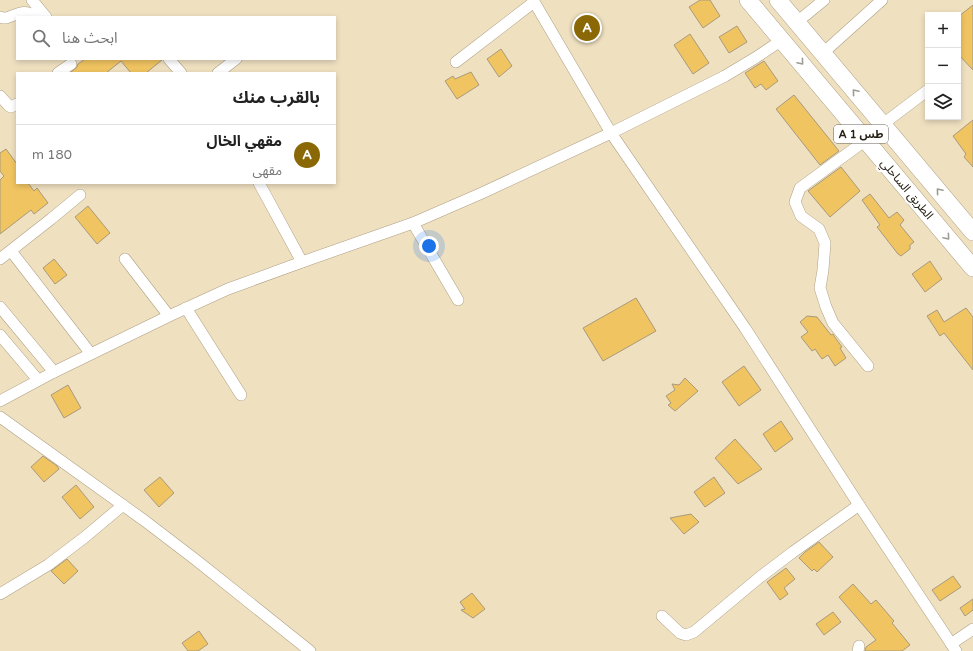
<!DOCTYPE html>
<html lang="ar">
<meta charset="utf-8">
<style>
:root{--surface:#fff;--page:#f2f2f2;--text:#222;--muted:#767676;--line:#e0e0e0;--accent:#8a6806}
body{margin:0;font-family:"Varela Round","Noto Sans Arabic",sans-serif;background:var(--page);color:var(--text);direction:rtl}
.controls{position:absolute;right:12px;top:12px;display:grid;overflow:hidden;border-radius:0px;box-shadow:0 2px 6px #0003}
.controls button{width:36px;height:36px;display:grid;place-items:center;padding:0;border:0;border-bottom:1px solid var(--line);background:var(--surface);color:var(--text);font:20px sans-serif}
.you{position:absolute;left:429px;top:246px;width:14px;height:14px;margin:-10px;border:3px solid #fff;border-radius:50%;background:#1a73e8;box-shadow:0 0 0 6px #1a73e833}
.badge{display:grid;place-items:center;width:26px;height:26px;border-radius:50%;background:var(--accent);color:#fff;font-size:13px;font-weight:700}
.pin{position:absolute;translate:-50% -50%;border:2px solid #fff;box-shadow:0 1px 4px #0006}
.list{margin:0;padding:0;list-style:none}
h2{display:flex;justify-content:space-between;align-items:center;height:52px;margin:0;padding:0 16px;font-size:17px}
h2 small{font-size:13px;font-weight:400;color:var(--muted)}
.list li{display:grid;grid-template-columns:26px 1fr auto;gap:12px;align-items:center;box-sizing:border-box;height:60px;padding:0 16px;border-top:1px solid var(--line)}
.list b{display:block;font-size:15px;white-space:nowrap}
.list p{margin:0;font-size:13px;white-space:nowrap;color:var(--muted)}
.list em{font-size:13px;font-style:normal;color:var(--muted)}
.icon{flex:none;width:22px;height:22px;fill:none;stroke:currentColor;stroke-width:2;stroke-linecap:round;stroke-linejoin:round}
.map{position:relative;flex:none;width:973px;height:651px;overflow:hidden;direction:ltr}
.search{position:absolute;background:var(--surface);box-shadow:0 2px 6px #0003;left:16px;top:16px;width:320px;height:44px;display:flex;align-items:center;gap:10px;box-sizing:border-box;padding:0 14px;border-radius:0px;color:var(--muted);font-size:15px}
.panel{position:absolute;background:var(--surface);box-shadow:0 2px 6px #0003;left:16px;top:72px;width:320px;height:112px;border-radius:0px;direction:rtl}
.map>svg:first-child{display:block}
</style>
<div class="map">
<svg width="973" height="651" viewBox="0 0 973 651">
<rect width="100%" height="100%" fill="#efe0c0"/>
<g fill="#f0c461" stroke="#a99a7d">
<path d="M 700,0 L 710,0 L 720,16 L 703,28 L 689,7 Z"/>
<path d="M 973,5 L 973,70 L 958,54 L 958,17 Z"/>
<path d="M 737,26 L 747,42 L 729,53 L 719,37 Z"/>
<path d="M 690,34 L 709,63 L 693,74 L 674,45 Z"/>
<path d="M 501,49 L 512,66 L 499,77 L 487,59 Z"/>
<path d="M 85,59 L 162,59 L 162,60 L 146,73 L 131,73 L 121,61 L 106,73 L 70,73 L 77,67 L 78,64 Z"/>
<path d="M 764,61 L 778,81 L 766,90 L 761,84 L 755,88 L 745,73 Z"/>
<path d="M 471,72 L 479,85 L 457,99 L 445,81 L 453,76 L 455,79 Z"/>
<path d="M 794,95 L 839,151 L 820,165 L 776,109 Z"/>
<path d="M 973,120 L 973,167 L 964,157 L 966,154 L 953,136 Z"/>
<path d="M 6,149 L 17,164 L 17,183 L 28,183 L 34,191 L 37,188 L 48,203 L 34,214 L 31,210 L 0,234 L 0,180 L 4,176 L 0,171 L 0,153 Z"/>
<path d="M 841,167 L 860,191 L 830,217 L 808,191 Z"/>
<path d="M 870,194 L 889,218 L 897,212 L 904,220 L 900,225 L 914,242 L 910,245 L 910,249 L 901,256 L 898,254 L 877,227 L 880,225 L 862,200 Z"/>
<path d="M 88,206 L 110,233 L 97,244 L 75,217 Z"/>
<path d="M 54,259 L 67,275 L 55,284 L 43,268 Z"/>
<path d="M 930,261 L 942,279 L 925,292 L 912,274 Z"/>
<path d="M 636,298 L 656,331 L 603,361 L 583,328 Z"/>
<path d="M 966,308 L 973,317 L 973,370 L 944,333 L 940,336 L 927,316 L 937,310 L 944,322 Z"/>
<path d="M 807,316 L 817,317 L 831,335 L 833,334 L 834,336 L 842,347 L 840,348 L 846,358 L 835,366 L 828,355 L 822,359 L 815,349 L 812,351 L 801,337 L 808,332 L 800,322 Z"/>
<path d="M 744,366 L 761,390 L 739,406 L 722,382 Z"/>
<path d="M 685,378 L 698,391 L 675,411 L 668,405 L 671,403 L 666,396 L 675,390 L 672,384 L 679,385 Z"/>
<path d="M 68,385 L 81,408 L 64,418 L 51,395 Z"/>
<path d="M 781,421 L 793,439 L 775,452 L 763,434 Z"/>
<path d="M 735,439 L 762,469 L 738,484 L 715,458 Z"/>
<path d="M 43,456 L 57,466 L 59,469 L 44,482 L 31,467 Z"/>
<path d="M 160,477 L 174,493 L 159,507 L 144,490 Z"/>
<path d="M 714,477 L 725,493 L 705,507 L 694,492 Z"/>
<path d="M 76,485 L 94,507 L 80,519 L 62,497 Z"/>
<path d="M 691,514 L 699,522 L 684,534 L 670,518 Z"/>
<path d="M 819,542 L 833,557 L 817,572 L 814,569 L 812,571 L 799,558 L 805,552 Z"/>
<path d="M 67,559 L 78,571 L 64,584 L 51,571 Z"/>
<path d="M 786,568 L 795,579 L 784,588 L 788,594 L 780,600 L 767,582 Z"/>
<path d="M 953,576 L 961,587 L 940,601 L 932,590 Z"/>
<path d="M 853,584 L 871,604 L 876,600 L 894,621 L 892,623 L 910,645 L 902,651 L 865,651 L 866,647 L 876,640 L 839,597 Z"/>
<path d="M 472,593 L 485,609 L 473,618 L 461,610 L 465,609 L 460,602 Z"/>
<path d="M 973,599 L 973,610 L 965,616 L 960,608 Z"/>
<path d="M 833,612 L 841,622 L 824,635 L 816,624 Z"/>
<path d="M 199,631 L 208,644 L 198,651 L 188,651 L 182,643 Z"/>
</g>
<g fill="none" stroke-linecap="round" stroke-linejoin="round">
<defs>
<g id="minor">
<path d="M 32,0 L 46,17"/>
<path d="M 533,0 L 611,133 L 745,328 L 859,505 L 956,651"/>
<path d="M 0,17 L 3,18 L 6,18 C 16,15 27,8 35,17"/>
<path d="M 797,22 L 824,0"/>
<path d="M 823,53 L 882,0"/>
<path d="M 169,59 L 181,73"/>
<path d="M 456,62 L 534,2"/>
<path d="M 58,73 L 71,64"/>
<path d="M 218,73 L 236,59"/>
<path d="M 0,96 L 9,106 L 11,107 L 17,104"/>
<path d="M 883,124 L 928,90"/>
<path d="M 866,140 L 800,188 L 795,202 L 801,216 L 819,229 L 825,243 L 823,270 L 820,288 L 826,307 L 833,323 L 868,366"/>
<path d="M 259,183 L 302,262"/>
<path d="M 413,223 L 458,300"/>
<path d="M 11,251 L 91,354"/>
<path d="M 0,259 L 51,219 L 80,195"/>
<path d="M 125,259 L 169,316"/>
<path d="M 0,307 L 54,372"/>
<path d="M 186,308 L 241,395"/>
<path d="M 0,335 L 38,380"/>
<path d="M 0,401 L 54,372 L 169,316 L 228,289 L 302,262 L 413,223 L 482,193 L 611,133 L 725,76 L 755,58 L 782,40"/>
<path d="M 0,417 L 145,521 L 196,560 L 310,651"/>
<path d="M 0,594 L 48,565 L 85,537 L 123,505"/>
<path d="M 662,616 L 680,633 L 686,635 L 694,632 L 760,577 L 793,552 L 859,505"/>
<path d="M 951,644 L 973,629"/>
<path d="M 858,651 L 859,646"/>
</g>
<g id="highway">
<path d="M 748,0 L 973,268"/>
<path d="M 778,0 L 973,232"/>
</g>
</defs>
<use href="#minor" stroke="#ae9f81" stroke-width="12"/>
<use href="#highway" stroke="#ae9f81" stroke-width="18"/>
<use href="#minor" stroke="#fff" stroke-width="11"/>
<use href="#highway" stroke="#fff" stroke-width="17"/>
</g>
<defs><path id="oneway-chevron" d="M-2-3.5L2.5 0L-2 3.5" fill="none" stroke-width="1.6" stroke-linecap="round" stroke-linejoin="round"/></defs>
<g stroke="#9d9b95">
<use href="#oneway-chevron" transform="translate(801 62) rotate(50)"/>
<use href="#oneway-chevron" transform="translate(855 92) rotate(-130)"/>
<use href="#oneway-chevron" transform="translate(939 191) rotate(-130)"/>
<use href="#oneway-chevron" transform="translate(947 237) rotate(50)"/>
</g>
<g text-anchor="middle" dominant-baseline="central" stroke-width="4" stroke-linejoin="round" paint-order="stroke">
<rect fill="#fff" stroke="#67635a" stroke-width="1" x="834" y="125" width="54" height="18" rx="3"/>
<g font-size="11" font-weight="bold" fill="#262014">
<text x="861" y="134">A 1 طس</text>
</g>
<g font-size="12" fill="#262014" stroke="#fff">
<text transform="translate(907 189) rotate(50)">الطريق الساحلي</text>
</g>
</g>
</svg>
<div class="controls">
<button>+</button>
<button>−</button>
<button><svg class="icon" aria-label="layers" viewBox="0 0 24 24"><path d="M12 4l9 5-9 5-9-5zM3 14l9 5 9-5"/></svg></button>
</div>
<div class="you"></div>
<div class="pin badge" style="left:587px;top:28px">A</div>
<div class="search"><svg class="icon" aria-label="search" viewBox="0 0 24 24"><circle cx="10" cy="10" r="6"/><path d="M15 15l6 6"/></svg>ابحث هنا</div>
<section class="panel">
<h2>بالقرب منك<small></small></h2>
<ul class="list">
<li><span class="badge">A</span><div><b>مقهي الخال</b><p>مقهى</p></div><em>180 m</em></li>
</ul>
</section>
</div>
